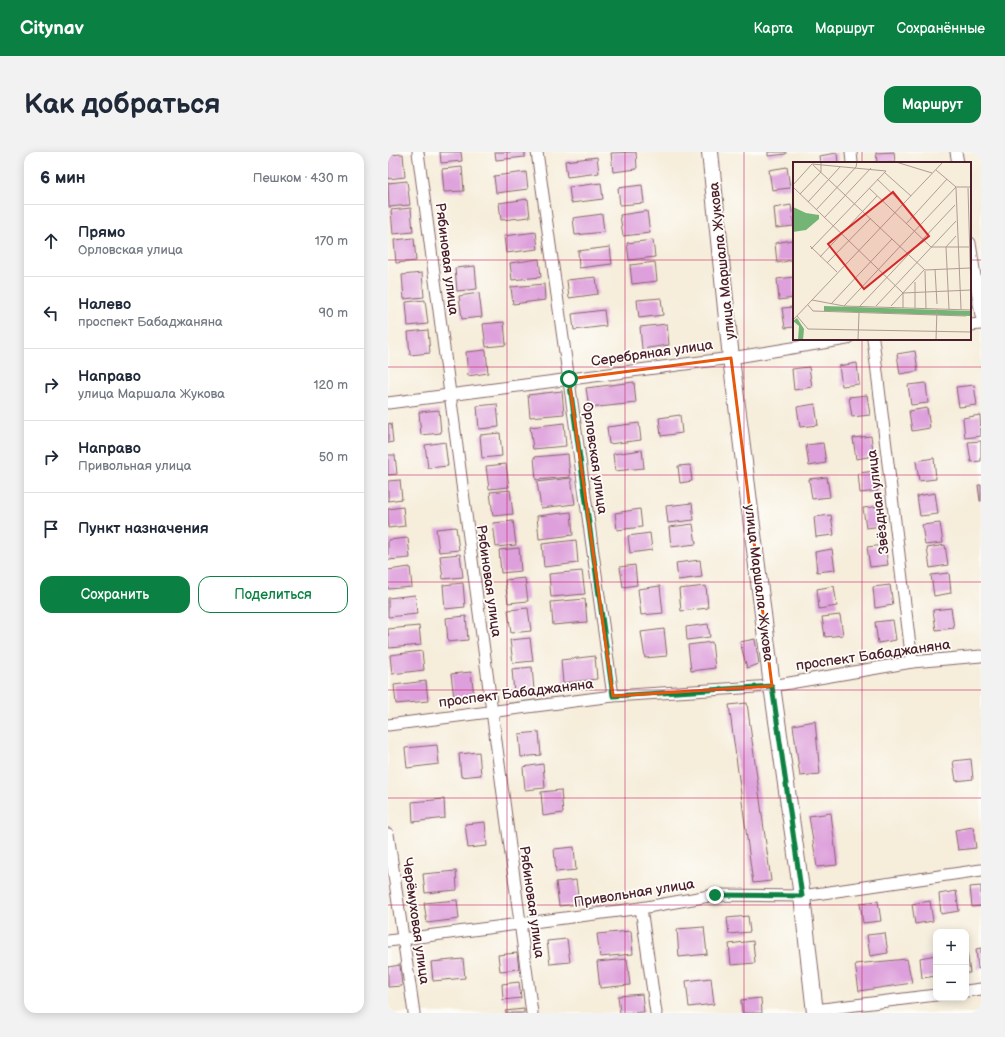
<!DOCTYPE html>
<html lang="ru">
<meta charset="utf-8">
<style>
:root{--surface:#fff;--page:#f2f2f3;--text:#1f2937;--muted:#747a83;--line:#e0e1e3;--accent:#0b8043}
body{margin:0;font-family:"Balsamiq Sans",sans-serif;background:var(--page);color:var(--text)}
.controls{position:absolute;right:12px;bottom:12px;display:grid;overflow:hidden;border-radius:8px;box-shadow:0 2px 10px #0003}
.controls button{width:36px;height:36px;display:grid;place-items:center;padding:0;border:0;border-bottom:1px solid var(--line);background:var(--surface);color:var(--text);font:20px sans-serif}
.stop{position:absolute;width:12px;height:12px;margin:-9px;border:3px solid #0b8043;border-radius:50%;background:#fff}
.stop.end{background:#0b8043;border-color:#fff;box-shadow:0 1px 4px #0008}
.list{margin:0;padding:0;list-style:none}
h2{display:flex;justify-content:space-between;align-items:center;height:52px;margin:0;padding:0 16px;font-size:17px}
h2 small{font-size:13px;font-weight:400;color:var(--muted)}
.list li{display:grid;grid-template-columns:26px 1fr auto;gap:12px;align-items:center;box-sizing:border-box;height:72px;padding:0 16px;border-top:1px solid var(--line)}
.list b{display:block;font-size:15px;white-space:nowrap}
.list p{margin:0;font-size:13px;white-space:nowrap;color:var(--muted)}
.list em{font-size:13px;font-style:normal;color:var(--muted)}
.actions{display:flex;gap:8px;padding:12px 16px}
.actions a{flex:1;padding:9px 0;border:1px solid var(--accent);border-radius:12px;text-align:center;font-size:14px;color:var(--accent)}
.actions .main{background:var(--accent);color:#fff}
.icon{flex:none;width:22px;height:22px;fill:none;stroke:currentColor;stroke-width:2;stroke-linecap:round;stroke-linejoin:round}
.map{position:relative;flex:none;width:593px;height:861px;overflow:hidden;border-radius:12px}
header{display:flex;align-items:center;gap:24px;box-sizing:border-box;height:56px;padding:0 20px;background:var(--accent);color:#fff}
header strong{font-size:19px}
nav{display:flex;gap:22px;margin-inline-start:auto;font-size:14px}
.intro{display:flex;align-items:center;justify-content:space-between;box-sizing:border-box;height:96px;padding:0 24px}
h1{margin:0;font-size:28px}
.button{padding:10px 18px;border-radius:12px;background:var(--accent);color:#fff;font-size:14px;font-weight:700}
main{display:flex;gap:24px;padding:0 24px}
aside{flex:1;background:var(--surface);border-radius:12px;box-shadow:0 2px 10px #0003}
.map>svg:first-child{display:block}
</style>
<header>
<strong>Citynav</strong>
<nav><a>Карта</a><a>Маршрут</a><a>Сохранённые</a></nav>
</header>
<div class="intro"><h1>Как добраться</h1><a class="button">Маршрут</a></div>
<main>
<aside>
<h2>6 мин<small>Пешком · 430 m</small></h2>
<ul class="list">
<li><svg class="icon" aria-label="ahead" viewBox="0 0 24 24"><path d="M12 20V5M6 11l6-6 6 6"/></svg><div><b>Прямо</b><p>Орловская улица</p></div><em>170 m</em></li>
<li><svg class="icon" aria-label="left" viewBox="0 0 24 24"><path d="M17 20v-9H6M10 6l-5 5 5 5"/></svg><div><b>Налево</b><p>проспект Бабаджаняна</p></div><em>90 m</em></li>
<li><svg class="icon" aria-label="right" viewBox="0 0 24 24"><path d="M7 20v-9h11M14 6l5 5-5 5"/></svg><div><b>Направо</b><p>улица Маршала Жукова</p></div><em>120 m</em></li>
<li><svg class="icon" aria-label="right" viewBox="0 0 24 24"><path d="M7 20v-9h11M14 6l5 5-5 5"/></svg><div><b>Направо</b><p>Привольная улица</p></div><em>50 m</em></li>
<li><svg class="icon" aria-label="arrive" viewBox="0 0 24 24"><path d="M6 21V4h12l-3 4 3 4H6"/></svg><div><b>Пункт назначения</b></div></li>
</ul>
<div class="actions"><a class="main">Сохранить</a><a>Поделиться</a></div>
</aside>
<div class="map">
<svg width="593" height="861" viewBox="0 0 593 861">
<rect width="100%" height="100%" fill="#fdfcf7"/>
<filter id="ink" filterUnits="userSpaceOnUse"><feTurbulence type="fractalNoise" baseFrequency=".025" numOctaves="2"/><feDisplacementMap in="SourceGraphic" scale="8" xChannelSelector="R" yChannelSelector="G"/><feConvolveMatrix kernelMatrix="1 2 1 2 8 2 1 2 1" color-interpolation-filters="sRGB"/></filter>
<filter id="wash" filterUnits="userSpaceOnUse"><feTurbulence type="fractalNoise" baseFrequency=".012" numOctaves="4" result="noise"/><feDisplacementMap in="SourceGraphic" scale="16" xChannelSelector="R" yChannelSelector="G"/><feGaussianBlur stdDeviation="0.9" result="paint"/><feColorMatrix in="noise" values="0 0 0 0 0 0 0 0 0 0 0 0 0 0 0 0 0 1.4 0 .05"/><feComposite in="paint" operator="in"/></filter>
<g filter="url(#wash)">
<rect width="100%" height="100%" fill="#f6edda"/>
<g id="blocks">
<g fill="#dea0dc">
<path d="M 52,0 L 73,0 L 74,9 L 53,11 Z"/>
<path d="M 107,0 L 137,0 L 137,5 L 108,8 Z"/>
<path d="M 248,0 L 249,17 L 225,20 L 223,1 Z"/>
<path d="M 380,0 L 398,0 L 398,2 L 380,4 Z"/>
<path d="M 506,0 L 507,11 L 489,11 L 488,1 Z"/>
<path d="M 449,1 L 450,11 L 432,11 L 431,4 Z"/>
<path d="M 15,2 L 17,25 L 0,27 L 0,3 Z"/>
<path d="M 209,5 L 211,21 L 179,25 L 177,9 Z"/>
<path d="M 74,15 L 76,39 L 56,40 L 54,17 Z"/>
<path d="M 399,15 L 402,36 L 384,38 L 381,18 Z"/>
<path d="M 138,20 L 140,37 L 108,41 L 106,24 Z"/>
<path d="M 19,29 L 22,53 L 1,55 L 0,31 Z"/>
<path d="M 213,31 L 215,47 L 183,51 L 181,35 Z"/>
<path d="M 254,33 L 256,51 L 232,53 L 230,36 Z"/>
<path d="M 140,47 L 142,65 L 113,68 L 111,51 Z"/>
<path d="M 403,53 L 406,74 L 388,76 L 386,56 Z"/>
<path d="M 23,56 L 25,80 L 5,82 L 3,58 Z"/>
<path d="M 259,59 L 262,81 L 235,84 L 232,63 Z"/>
<path d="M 214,62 L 216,80 L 187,83 L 185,66 Z"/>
<path d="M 148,80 L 150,97 L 118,101 L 116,84 Z"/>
<path d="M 26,86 L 28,109 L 8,111 L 6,88 Z"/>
<path d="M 265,88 L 267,105 L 241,108 L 239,91 Z"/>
<path d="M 404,88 L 406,108 L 389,111 L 387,91 Z"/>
<path d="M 222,95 L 224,112 L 191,116 L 190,99 Z"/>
<path d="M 151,107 L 153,125 L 124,128 L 122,111 Z"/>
<path d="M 267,110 L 269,129 L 244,132 L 242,113 Z"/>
<path d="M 87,114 L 89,137 L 69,139 L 67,116 Z"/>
<path d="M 34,121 L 36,145 L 16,147 L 14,123 Z"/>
<path d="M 208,125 L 210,142 L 181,146 L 179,128 Z"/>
<path d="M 406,125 L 406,146 L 391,148 L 389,127 Z"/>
<path d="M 156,132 L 157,148 L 125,152 L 123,135 Z"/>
<path d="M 91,141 L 94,165 L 74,167 L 71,144 Z"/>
<path d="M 273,146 L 275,163 L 251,166 L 249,148 Z"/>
<path d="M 37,148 L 40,172 L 20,174 L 18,150 Z"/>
<path d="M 406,155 L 406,175 L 397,176 L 394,156 Z"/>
<path d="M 216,158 L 218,174 L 186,178 L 184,162 Z"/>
<path d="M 116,170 L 118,193 L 98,195 L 95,172 Z"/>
<path d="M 279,172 L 281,193 L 254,197 L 252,175 Z"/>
<path d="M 40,178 L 42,201 L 22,203 L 20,180 Z"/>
<path d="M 98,198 L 100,221 L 80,224 L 78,200 Z"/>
<path d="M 527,199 L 530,219 L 512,222 L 509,202 Z"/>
<path d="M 469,211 L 471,232 L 454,234 L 451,214 Z"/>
<path d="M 421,215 L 424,235 L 406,238 L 404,217 Z"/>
<path d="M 246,230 L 248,251 L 201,256 L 198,236 Z"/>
<path d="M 538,231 L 540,251 L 523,253 L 520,233 Z"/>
<path d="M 586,233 L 589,253 L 571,255 L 568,235 Z"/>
<path d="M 174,239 L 176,262 L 142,265 L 140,243 Z"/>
<path d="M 479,243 L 482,263 L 464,265 L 461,245 Z"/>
<path d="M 109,252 L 111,275 L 91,277 L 89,254 Z"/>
<path d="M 427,252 L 430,273 L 412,275 L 409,255 Z"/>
<path d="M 539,256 L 542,276 L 524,279 L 521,259 Z"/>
<path d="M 51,258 L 53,281 L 33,283 L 31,260 Z"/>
<path d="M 292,263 L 294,281 L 273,284 L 271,266 Z"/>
<path d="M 592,263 L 593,284 L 577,286 L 575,266 Z"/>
<path d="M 3,271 L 5,290 L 0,291 L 0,272 Z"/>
<path d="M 176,271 L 178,294 L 145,297 L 142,275 Z"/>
<path d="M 251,271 L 253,288 L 221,292 L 219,275 Z"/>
<path d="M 112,281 L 114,304 L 94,306 L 92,283 Z"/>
<path d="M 483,284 L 486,304 L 468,307 L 465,286 Z"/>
<path d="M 593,289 L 593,309 L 583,310 L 580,290 Z"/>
<path d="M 57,290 L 60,314 L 40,316 L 37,293 Z"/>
<path d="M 435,291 L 438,311 L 421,314 L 418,293 Z"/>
<path d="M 254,298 L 256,316 L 227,319 L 225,302 Z"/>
<path d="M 180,302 L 182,325 L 148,328 L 146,305 Z"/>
<path d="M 0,303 L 7,303 L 9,322 L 0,323 Z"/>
<path d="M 546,306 L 548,327 L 531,329 L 528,309 Z"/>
<path d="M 118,312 L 121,335 L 101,337 L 98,314 Z"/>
<path d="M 302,313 L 304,329 L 292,331 L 290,314 Z"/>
<path d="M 488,319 L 490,339 L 472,341 L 470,321 Z"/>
<path d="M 439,325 L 442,345 L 424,347 L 421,327 Z"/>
<path d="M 183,326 L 187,352 L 153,356 L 149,330 Z"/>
<path d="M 12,328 L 14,347 L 0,349 L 0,329 Z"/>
<path d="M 590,333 L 593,333 L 593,349 L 592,349 Z"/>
<path d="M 122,338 L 125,362 L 105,364 L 102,340 Z"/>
<path d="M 547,341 L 550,362 L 532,364 L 529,344 Z"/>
<path d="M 304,351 L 306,368 L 280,371 L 278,354 Z"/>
<path d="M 493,354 L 495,374 L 478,376 L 475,356 Z"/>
<path d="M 15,355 L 17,374 L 0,376 L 0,357 Z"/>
<path d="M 252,357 L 254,375 L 229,378 L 227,361 Z"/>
<path d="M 183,360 L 185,383 L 151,387 L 149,364 Z"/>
<path d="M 443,363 L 446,383 L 428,385 L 426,365 Z"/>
<path d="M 125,369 L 128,393 L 108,395 L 105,371 Z"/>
<path d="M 552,371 L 555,391 L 537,393 L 534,373 Z"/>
<path d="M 305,372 L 308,392 L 283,395 L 281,375 Z"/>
<path d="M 68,375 L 71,398 L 51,400 L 48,377 Z"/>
<path d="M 262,381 L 264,398 L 242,401 L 240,384 Z"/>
<path d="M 20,386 L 22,406 L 0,408 L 0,388 Z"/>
<path d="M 188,388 L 190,411 L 156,415 L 154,392 Z"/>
<path d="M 497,393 L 500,413 L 482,415 L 479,395 Z"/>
<path d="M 557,393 L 560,413 L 542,416 L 539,396 Z"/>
<path d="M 131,396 L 133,419 L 113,421 L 111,398 Z"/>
<path d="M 444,397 L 447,418 L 429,420 L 427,400 Z"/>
<path d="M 72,402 L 75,425 L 55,427 L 52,404 Z"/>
<path d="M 312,408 L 314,425 L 290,428 L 288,411 Z"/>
<path d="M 247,413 L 249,433 L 235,435 L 232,415 Z"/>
<path d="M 22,415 L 24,435 L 0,437 L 0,418 Z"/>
<path d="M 194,419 L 197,442 L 163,445 L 161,422 Z"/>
<path d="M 561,421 L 563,441 L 546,444 L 543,423 Z"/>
<path d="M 137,426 L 140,449 L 120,451 L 117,428 Z"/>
<path d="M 75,431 L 77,455 L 57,457 L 55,433 Z"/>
<path d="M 502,433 L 505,453 L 487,456 L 485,435 Z"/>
<path d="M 272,434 L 275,461 L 253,463 L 250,437 Z"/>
<path d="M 318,434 L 320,456 L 293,459 L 291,437 Z"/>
<path d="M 446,434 L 449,454 L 431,457 L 429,437 Z"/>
<path d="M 27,443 L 29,462 L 0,465 L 0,446 Z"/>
<path d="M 197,447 L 199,470 L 165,473 L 163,450 Z"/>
<path d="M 140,456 L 143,479 L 123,481 L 120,458 Z"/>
<path d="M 563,456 L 566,476 L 548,478 L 545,458 Z"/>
<path d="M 452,463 L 455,483 L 437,485 L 434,465 Z"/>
<path d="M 78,464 L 80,488 L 60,490 L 58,466 Z"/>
<path d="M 505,468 L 508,488 L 490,491 L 487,470 Z"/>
<path d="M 320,472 L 322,485 L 299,488 L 298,475 Z"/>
<path d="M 31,474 L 33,493 L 1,496 L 0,477 Z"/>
<path d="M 276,477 L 279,504 L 257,506 L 253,480 Z"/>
<path d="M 142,486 L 145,509 L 125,511 L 122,488 Z"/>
<path d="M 367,487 L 371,512 L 359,516 L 352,490 Z"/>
<path d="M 324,490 L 327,516 L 303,519 L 300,493 Z"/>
<path d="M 34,499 L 36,518 L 4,522 L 2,503 Z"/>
<path d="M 207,504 L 209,527 L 175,531 L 173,508 Z"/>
<path d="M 144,515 L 146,538 L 126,541 L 124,517 Z"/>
<path d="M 83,520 L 86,544 L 66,546 L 63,522 Z"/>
<path d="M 38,529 L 40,549 L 8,552 L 6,533 Z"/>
<path d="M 359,551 L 383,729 L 365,731 L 341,553 Z"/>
<path d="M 427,569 L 432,622 L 412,624 L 405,573 Z"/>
<path d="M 151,580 L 153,603 L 133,605 L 131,582 Z"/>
<path d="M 49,593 L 51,612 L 19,616 L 17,596 Z"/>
<path d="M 91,600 L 93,623 L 73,625 L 71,602 Z"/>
<path d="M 583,607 L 585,627 L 568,629 L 565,609 Z"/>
<path d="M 155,612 L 157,636 L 137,638 L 135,615 Z"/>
<path d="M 173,638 L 175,661 L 155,664 L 153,640 Z"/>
<path d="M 56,647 L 57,666 L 25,670 L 24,650 Z"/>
<path d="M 443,661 L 449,713 L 429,715 L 421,664 Z"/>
<path d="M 97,670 L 99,694 L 80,696 L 77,672 Z"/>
<path d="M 585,675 L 588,696 L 570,698 L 567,678 Z"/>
<path d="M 186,695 L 188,718 L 168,720 L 166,697 Z"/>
<path d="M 68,719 L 69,738 L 37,741 L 35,722 Z"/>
<path d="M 188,728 L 191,752 L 171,754 L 168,730 Z"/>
<path d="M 593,734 L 593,754 L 584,755 L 582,735 Z"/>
<path d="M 568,739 L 571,759 L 553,762 L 551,742 Z"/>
<path d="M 69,748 L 71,767 L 39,771 L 36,751 Z"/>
<path d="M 490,749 L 493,769 L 475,771 L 472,751 Z"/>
<path d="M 542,749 L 545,769 L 527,772 L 524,752 Z"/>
<path d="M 360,764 L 362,780 L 341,782 L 339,766 Z"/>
<path d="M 316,775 L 319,802 L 291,805 L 289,777 Z"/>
<path d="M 243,779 L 245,802 L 212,805 L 209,782 Z"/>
<path d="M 497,781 L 500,801 L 482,804 L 479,783 Z"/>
<path d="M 179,787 L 182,810 L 162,812 L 159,789 Z"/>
<path d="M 365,789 L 367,811 L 343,813 L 341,792 Z"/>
<path d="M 593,796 L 593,816 L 590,817 L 588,797 Z"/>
<path d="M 579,799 L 582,821 L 578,821 L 578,800 Z"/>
<path d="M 129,801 L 131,817 L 112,819 L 110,803 Z"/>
<path d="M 548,803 L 548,824 L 534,826 L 532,806 Z"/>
<path d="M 75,807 L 77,826 L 45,829 L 43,810 Z"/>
<path d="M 239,807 L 242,833 L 212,836 L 209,810 Z"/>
<path d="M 519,807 L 524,831 L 471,839 L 467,812 Z"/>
<path d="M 12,813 L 14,834 L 0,835 L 0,815 Z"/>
<path d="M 323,826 L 326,852 L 301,855 L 298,829 Z"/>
<path d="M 131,830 L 133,846 L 115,848 L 114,832 Z"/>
<path d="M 254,842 L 256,860 L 232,861 L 230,844 Z"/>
<path d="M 373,846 L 374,861 L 354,861 L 353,848 Z"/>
<path d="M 136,857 L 136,861 L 118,861 L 117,859 Z"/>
</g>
</g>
</g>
<g filter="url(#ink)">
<use href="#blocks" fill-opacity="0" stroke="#866768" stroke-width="1"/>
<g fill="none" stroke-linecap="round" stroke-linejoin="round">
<defs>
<g id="minor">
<path d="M 30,0 L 144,861"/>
<path d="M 149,0 L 225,544"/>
<path d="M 463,0 L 464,11"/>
<path d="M 568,0 L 570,11"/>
<path d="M 582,91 L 593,164"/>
<path d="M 582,173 L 593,172"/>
<path d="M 485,187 L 524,510"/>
<path d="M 0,251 L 343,206 L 459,187"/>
<path d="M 0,573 L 225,544 L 384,534 L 524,510 L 593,504"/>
<path d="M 0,682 L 26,861"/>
<path d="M 253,756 L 268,861"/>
<path d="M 0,789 L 253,756 L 327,743 L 414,744 L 593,718"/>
<path d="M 578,839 L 593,837"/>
<path d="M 427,858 L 548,843"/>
</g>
<path id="secondary" d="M 322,0 L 343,206 L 384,534 L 414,744 L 427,861"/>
</defs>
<use href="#minor" stroke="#866768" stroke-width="13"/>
<use href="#secondary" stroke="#866768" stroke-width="18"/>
<use href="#minor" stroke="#fff" stroke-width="11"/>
<use href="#secondary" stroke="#fff" stroke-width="16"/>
</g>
</g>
<g fill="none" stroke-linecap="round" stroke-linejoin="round" filter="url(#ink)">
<path stroke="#0b8043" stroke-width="5" d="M 181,227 L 225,544 L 384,534 L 414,744 L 327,743"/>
</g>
<path fill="none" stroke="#e8590c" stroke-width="3" stroke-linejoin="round" d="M 343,206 L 384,534 L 225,544 L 181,227 Z"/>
<path fill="none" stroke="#c2185b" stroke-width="1" stroke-opacity="0.55" d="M 119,0 L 119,861M 237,0 L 237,861M 356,0 L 356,861M 474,0 L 474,11M 0,108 L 406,108M 582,108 L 593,108M 474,187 L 474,861M 0,215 L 593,215M 0,323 L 593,323M 0,430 L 593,430M 0,538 L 593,538M 0,646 L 593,646M 0,753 L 593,753"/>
<g text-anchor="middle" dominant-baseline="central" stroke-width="3.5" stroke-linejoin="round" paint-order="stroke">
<g font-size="14" fill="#4a1f2b" stroke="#fdfcf7">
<text transform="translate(59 107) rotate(83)">Рябиновая улица</text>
<text transform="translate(334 109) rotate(-96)">улица Маршала Жукова</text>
<text transform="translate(264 201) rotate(-8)">Серебряная улица</text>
<text transform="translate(207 306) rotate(82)">Орловская улица</text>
<text transform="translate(490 350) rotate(-97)">Звёздная улица</text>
<text transform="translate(101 429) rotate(82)">Рябиновая улица</text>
<text transform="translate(371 431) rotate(83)">улица Маршала Жукова</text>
<text transform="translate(485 503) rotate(-8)">проспект Бабаджаняна</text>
<text transform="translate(128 541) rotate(-7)">проспект Бабаджаняна</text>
<text transform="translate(246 741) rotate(-9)">Привольная улица</text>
<text transform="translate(144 750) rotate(82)">Рябиновая улица</text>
<text transform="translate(28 769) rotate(82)">Черёмуховая улица</text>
</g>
</g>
<g transform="translate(405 10)">
<rect width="178" height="178" fill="#f6edda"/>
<path d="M 0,45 L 13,51 L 26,53 L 26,57 L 13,68 L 0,70 ZM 31,144 L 178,149 L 178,154 L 31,149 ZM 4,156 L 11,167 L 10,178 L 5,178 L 6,164 L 0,159 Z" fill="#74b475"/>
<path fill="none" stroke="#b19b94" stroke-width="1" d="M 103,0 L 139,11M 20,3 L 132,108 L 177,106M 143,8 L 163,25 L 178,25M 91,10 L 118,34M 84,17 L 110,42M 0,23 L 19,2 L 93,9 L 18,87M 0,25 L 110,131 L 178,128M 76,26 L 138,85 L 176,85M 163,26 L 168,147M 175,26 L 178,131M 7,32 L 28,10 L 28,0M 15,40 L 47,5M 23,48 L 63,5 L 64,0M 31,56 L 78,6M 113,62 L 154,17M 17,84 L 44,110M 27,95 L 84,34M 34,101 L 78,56M 142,107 L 144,142M 132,109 L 133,146M 19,138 L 51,144 L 178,148M 38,142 L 99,77M 15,143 L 20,149 L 173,154M 51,144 L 163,25M 67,144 L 162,43M 83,144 L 163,59M 98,144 L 131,108M 110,146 L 110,131M 122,146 L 122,120M 156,147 L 153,85 L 163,74M 4,154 L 15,167 L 178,170M 0,158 L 150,0M 65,178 L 66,151M 143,178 L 144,147"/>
<path fill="#d62828" fill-opacity="0.15" stroke="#d62828" stroke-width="2" d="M 100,30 L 136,74 L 71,127 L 35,82 Z"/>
<rect width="178" height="178" fill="none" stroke="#4a1f2b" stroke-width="2"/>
</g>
</svg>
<div class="controls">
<button>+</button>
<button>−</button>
</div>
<div class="stop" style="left:181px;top:227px"></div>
<div class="stop end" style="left:327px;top:743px"></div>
</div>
</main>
